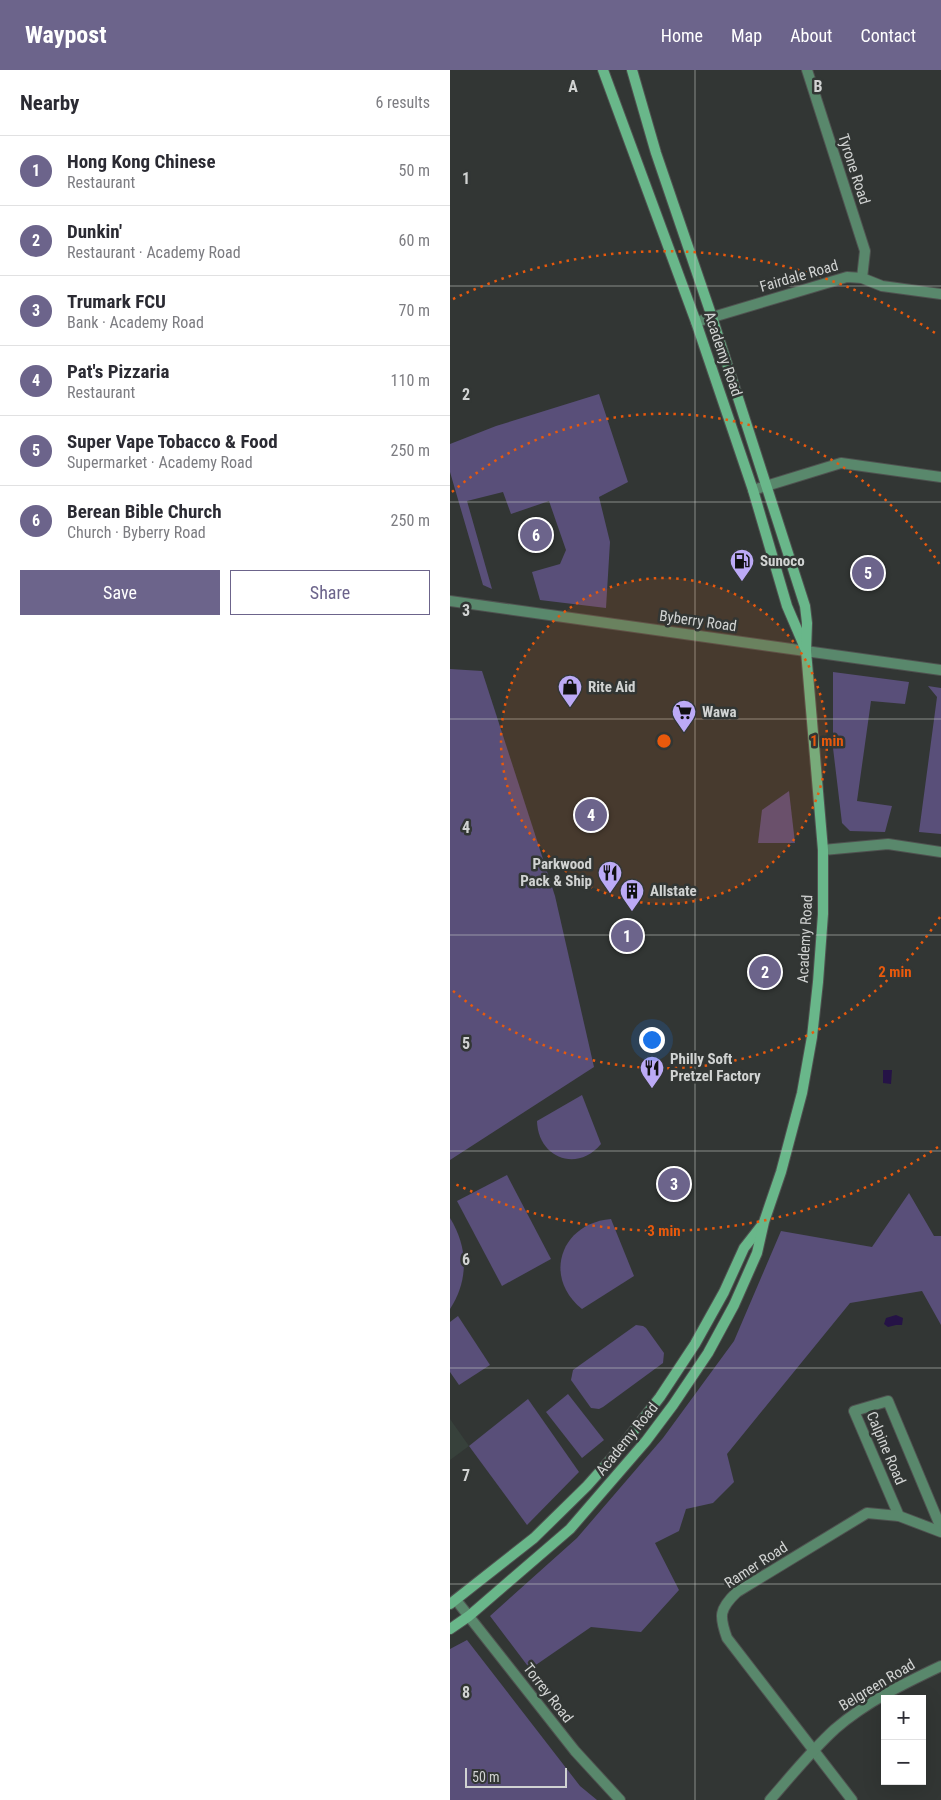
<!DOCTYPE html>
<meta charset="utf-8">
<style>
:root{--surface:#fff;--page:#f7f7f7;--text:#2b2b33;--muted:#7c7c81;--line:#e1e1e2;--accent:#6c648b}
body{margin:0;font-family:"Roboto Condensed",sans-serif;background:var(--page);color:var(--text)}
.controls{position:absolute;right:15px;bottom:15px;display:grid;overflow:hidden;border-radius:0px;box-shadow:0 5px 20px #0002}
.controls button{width:45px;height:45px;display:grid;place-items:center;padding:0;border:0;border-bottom:1px solid var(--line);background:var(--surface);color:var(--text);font:25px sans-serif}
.scale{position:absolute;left:15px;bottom:12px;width:102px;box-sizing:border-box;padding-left:5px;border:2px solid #d1d3d2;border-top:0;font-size:14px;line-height:18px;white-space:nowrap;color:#d1d3d2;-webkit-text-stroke:4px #323634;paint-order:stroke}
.you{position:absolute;left:201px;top:969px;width:18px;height:18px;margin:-12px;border:4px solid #fff;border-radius:50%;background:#1a73e8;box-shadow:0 0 0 8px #1a73e833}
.badge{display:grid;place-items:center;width:32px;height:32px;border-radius:50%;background:var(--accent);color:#fff;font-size:16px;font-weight:700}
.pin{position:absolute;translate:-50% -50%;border:2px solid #fff;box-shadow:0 1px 5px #0006}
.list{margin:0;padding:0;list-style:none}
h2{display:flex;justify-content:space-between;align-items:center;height:65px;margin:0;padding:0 20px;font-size:21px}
h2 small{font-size:16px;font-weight:400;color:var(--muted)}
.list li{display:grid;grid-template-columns:32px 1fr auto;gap:15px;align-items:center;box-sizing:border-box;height:70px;padding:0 20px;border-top:1px solid var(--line)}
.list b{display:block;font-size:19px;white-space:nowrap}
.list p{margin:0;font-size:16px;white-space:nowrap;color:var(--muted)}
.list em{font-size:16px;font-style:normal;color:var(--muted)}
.actions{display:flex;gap:10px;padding:15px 20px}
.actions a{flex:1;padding:11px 0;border:1px solid var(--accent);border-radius:0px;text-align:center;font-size:18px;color:var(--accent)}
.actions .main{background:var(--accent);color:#fff}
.map{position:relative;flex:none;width:491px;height:1730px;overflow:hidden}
header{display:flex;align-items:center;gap:30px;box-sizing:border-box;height:70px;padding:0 25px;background:var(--accent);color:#fff}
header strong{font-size:24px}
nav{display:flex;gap:28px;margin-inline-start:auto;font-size:18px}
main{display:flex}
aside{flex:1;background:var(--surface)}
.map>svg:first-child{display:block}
</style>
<header>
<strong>Waypost</strong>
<nav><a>Home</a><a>Map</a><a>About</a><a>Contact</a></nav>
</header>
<main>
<aside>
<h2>Nearby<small>6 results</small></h2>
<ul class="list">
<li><span class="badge">1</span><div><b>Hong Kong Chinese</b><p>Restaurant</p></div><em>50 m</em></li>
<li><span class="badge">2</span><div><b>Dunkin'</b><p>Restaurant · Academy Road</p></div><em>60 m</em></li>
<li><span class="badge">3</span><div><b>Trumark FCU</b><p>Bank · Academy Road</p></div><em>70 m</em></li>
<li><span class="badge">4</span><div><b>Pat's Pizzaria</b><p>Restaurant</p></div><em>110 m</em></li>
<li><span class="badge">5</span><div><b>Super Vape Tobacco &amp; Food</b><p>Supermarket · Academy Road</p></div><em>250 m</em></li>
<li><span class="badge">6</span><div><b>Berean Bible Church</b><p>Church · Byberry Road</p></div><em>250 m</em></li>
</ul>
<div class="actions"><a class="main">Save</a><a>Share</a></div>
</aside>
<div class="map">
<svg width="491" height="1730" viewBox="0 0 491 1730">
<rect width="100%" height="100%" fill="#323634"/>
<path fill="#37413b" d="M 0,1349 L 19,1376 L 0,1390 Z"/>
<g fill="#594f79">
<path d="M 149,324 L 178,412 L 149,427 L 160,472 L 156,538 L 90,530 L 82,502 L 110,494 L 116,480 L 99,431 L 61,444 L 53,422 L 17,431 L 42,519 L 33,515 L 0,402 L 0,374 L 46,356 Z"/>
<path d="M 0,599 L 32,601 L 105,826 L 144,997 L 0,1090 Z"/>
<path d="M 383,602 L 459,612 L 455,634 L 421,631 L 407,731 L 442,736 L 435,762 L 400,761 L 392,753 L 383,678 Z"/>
<path d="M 478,616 L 491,618 L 491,764 L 469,762 L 487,627 Z"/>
<path d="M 339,721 L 345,773 L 308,773 L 312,740 Z"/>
<path d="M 132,1025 L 151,1074 C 127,1103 88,1088 87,1051 Z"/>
<path d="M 57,1105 L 101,1189 L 52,1216 L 7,1131 Z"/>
<path d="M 459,1123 L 484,1166 L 491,1166 L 491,1255 L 472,1221 L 400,1233 L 277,1384 L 284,1412 L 263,1433 L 236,1439 L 229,1461 L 205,1473 L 229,1520 L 191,1562 L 141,1557 L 80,1599 L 40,1546 L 127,1468 L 213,1368 L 284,1271 L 331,1161 L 422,1177 Z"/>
<path d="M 0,1148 C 18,1177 19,1210 0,1239 Z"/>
<path d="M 161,1149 L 184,1206 L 132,1239 C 92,1207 111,1153 161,1149 Z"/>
<path d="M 8,1246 L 40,1295 L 9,1315 L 0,1302 L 0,1252 Z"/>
<path d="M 186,1255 L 193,1256 L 196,1258 L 214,1283 L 213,1293 L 153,1337 L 149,1339 L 141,1338 L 121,1310 L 123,1300 Z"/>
<path d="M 118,1324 L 154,1370 L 132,1388 L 96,1342 Z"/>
<path d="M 78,1329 L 129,1402 L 77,1455 L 19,1376 Z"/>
<path d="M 17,1570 L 130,1716 L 147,1730 L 0,1730 L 0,1579 Z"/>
</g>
<g fill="#251346">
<path d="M 433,1000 L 442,1000 L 441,1014 L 433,1013 Z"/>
<path d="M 446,1245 L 453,1248 L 452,1255 L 446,1255 L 438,1257 L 434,1254 L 436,1248 Z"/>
</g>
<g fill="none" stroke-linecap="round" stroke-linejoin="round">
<defs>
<g id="minor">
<path d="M 357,0 L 415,181 L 412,208"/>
<path d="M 246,252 L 397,207 L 412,208 L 432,216 L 491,224"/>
<path d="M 303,420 L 391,393 L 491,407"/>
<path d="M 373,780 L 438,774 L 491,782"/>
<path d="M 449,1446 L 404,1341 L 438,1331 L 491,1458"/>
<path d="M 6,1530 L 125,1681 L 170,1730"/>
<path d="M 402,1730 L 277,1568 C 269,1546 269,1539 287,1522 L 417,1443 L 449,1446 L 491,1462"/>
</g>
<g id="tertiary">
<path d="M 0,531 L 491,600"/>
<path d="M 320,1730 C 341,1706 361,1681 385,1659 C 416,1632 455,1613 491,1596"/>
</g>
<g id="secondary">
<path d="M 153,0 L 246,252 L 303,420 L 337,536 L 355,578"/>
<path d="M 0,1534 L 84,1468 L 137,1416 L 169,1380 L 210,1327 L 245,1274 L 274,1222 L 294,1178 L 312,1155"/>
<path d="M 0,1559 L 19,1546 L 120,1459 L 196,1371 L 223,1335 L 258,1283 L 284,1235 L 307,1183 L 314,1152 L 331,1102 L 352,1023 L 362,967 L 368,912 L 373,844 L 373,780 L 356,581 L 357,553 L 355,536 L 262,247 L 206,83 L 182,0"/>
</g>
</defs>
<use href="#minor" stroke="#4f5250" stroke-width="12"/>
<use href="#tertiary" stroke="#4f5250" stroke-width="12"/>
<use href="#secondary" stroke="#4f5250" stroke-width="12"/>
<use href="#minor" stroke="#59886c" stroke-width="10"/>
<use href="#tertiary" stroke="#59886c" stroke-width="10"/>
<use href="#secondary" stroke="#69b78a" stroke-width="10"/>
</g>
<path fill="none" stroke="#d1d3d2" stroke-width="1" stroke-opacity="0.55" d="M 245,0 L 245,1730M 0,216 L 491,216M 0,432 L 491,432M 0,649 L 491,649M 0,865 L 491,865M 0,1081 L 491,1081M 0,1298 L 491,1298M 0,1514 L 491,1514"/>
<circle cx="214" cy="671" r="163" fill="#e8590c" fill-opacity=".12"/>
<g fill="none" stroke="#e8590c" stroke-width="2.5" stroke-dasharray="2.5 5">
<circle cx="214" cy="671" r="163"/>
<path d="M490 847A327 327 0 0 1 2 920M2 422A327 327 0 0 1 490 495"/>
<path d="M488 1077A490 490 0 0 1 3 1113M3 229A490 490 0 0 1 488 265"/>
</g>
<defs>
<symbol id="fuel-pin" viewBox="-11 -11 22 30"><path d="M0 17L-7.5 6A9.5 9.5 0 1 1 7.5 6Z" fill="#bcaaf6" stroke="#323634"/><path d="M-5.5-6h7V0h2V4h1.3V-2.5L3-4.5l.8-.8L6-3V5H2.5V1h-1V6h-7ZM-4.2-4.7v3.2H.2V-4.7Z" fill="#111"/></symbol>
<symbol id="shop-pin" viewBox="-11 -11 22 30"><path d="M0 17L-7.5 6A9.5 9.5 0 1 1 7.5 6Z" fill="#bcaaf6" stroke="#323634"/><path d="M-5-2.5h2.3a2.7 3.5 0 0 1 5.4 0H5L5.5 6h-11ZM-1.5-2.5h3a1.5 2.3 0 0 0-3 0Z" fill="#111"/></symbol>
<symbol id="supermarket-pin" viewBox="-11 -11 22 30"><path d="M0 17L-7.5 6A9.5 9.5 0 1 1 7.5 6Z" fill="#bcaaf6" stroke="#323634"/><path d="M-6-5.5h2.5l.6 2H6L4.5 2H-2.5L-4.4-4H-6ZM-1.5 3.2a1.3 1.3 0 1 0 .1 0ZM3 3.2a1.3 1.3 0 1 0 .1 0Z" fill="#111"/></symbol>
<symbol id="restaurant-pin" viewBox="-11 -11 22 30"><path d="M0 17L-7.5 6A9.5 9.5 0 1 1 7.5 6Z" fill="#bcaaf6" stroke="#323634"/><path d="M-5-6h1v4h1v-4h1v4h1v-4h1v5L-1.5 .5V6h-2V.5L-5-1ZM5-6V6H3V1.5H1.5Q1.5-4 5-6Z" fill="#111"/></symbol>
<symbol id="building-pin" viewBox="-11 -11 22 30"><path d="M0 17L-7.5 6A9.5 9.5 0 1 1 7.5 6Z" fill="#bcaaf6" stroke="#323634"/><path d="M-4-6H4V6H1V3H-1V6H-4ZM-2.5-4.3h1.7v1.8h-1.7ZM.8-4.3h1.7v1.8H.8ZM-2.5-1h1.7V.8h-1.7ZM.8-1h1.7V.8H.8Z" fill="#111"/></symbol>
</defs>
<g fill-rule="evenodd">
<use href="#fuel-pin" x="278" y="477" width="28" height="38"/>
<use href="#shop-pin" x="106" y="603" width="28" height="38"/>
<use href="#supermarket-pin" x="220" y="628" width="28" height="38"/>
<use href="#restaurant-pin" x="146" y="789" width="28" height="38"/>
<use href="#building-pin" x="168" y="807" width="28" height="38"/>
<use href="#restaurant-pin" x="188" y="984" width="28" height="38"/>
</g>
<g text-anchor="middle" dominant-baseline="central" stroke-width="5" stroke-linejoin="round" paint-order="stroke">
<g font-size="15" fill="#d1d3d2" stroke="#323634">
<text transform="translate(404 99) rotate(72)">Tyrone Road</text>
<text transform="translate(349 206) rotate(-16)">Fairdale Road</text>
<text transform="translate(273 284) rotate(71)">Academy Road</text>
<text transform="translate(248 551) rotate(8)">Byberry Road</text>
<text transform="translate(355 869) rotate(-87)">Academy Road</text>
<text transform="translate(177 1369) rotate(-51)">Academy Road</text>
<text transform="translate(436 1378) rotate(67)">Calpine Road</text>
<text transform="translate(306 1495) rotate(-33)">Ramer Road</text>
<text transform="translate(427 1615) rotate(-31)">Belgreen Road</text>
<text transform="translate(98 1623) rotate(52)">Torrey Road</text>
</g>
<g font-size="15" font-weight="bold" fill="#d1d3d2" stroke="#323634" text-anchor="start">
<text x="310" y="491">Sunoco</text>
<text x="138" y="617">Rite Aid</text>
<text x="252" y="642">Wawa</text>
<text x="142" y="794" text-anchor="end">Parkwood<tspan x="142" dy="17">Pack &amp; Ship</tspan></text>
<text x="200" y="821">Allstate</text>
<text x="220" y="989">Philly Soft<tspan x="220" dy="17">Pretzel Factory</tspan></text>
</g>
</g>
<g font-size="16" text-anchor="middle" font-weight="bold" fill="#d1d3d2" stroke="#323634" stroke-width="5" stroke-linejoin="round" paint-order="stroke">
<text x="123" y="22">A</text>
<text x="368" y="22">B</text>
<text x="16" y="114">1</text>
<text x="16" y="330">2</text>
<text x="16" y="546">3</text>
<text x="16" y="763">4</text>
<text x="16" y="979">5</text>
<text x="16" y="1195">6</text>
<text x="16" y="1411">7</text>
<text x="16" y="1628">8</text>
</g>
<circle cx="214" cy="671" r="8" fill="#e8590c" stroke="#323634" stroke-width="2.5"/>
<g font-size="15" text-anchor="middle" font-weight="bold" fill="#e8590c" stroke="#323634" stroke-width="5" stroke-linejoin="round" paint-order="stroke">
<text x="377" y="676">1 min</text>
<text x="445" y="907">2 min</text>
<text x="214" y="1166">3 min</text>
</g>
</svg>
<div class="controls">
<button>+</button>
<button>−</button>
</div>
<div class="scale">50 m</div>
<div class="you"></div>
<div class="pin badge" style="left:177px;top:866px">1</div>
<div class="pin badge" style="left:315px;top:902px">2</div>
<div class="pin badge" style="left:224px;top:1114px">3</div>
<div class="pin badge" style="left:141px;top:745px">4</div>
<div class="pin badge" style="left:418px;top:503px">5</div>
<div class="pin badge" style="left:86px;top:465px">6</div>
</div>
</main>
